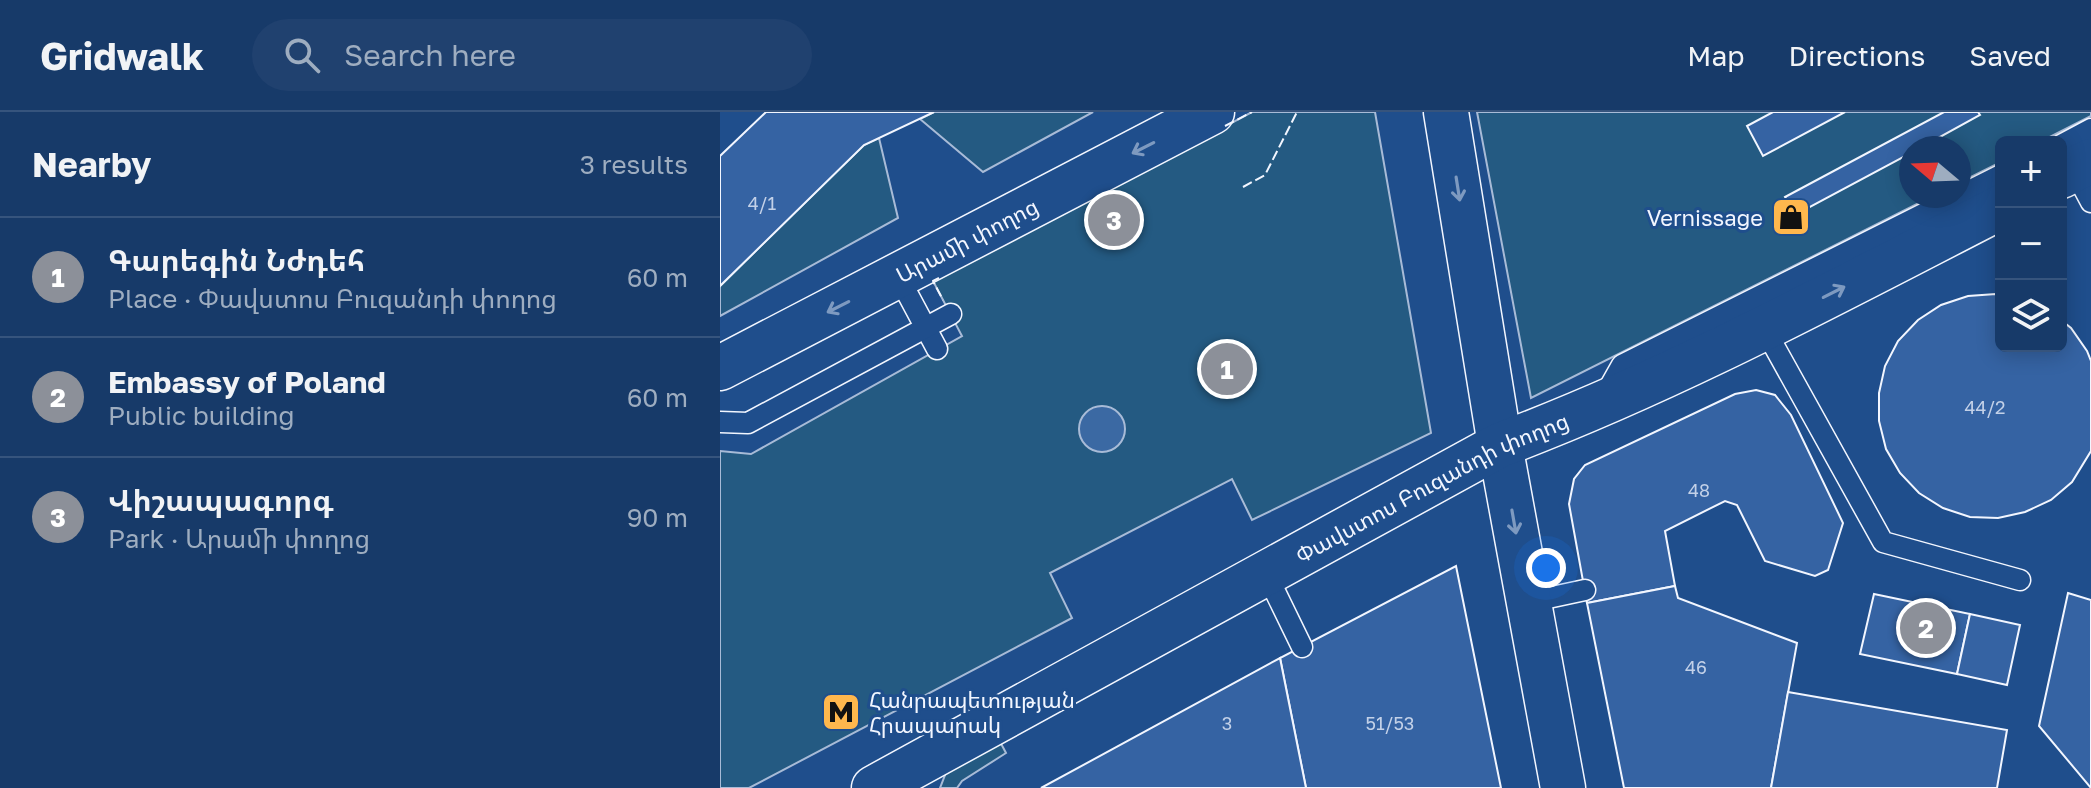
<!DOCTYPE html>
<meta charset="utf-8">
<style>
:root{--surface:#173a69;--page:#20416f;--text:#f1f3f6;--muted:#9eadc0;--line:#36547d;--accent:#8c9099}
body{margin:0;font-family:"Golos Text","Noto Sans Armenian",sans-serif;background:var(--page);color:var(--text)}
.controls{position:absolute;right:24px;top:24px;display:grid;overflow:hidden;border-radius:12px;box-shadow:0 4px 20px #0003}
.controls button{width:72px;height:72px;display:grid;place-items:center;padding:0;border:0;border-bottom:2px solid var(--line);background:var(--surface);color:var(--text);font:40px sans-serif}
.compass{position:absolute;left:1179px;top:24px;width:72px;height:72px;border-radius:50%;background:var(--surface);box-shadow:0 4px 20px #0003;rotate:289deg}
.you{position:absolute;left:826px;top:456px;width:28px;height:28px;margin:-20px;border:6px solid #fff;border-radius:50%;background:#1a73e8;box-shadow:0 0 0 12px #1a73e833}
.badge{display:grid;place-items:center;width:52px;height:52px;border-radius:50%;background:var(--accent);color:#fff;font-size:26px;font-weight:700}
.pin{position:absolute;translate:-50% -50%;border:4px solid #fff;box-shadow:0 2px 8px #0006}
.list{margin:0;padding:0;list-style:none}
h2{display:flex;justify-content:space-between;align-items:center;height:104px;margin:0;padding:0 32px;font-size:34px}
h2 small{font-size:26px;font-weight:400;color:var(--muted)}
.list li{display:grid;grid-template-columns:52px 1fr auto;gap:24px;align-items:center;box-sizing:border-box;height:120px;padding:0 32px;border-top:2px solid var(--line)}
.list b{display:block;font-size:30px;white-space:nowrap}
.list p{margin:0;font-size:26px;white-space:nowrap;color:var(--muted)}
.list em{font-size:26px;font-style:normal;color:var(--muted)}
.icon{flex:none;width:44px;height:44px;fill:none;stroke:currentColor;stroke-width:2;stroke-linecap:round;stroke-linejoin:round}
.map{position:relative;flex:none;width:1371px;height:676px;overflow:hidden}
header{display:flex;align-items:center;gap:48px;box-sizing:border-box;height:112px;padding:0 40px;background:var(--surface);border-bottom:2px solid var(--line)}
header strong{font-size:38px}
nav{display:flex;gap:44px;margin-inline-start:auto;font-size:28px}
.search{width:560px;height:72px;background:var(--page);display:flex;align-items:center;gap:20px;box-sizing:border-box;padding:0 28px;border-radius:44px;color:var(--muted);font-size:30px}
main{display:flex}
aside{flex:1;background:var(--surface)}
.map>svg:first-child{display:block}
</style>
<header>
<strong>Gridwalk</strong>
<div class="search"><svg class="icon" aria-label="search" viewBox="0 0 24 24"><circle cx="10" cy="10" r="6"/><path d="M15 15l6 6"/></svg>Search here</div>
<nav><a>Map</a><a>Directions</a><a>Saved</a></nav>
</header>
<main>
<aside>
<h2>Nearby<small>3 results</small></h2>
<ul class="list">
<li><span class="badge">1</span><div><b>Գարեգին Նժդեհ</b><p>Place · Փավստոս Բուզանդի փողոց</p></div><em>60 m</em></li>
<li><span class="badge">2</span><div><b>Embassy of Poland</b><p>Public building</p></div><em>60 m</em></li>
<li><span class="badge">3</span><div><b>Վիշապագորգ</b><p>Park · Արամի փողոց</p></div><em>90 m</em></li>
</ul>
</aside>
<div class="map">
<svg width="1371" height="676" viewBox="0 0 1371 676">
<rect width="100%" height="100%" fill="#1f4e8c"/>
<g fill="#245a82" stroke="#a8bbd7" stroke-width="2">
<path d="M 214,0 L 373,0 L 263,60 L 200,7 Z"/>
<path d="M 532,0 L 655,0 L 711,321 L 532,408 L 512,367 L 330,461 L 352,506 L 29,676 L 0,676 L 0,339 L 31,342 L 242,224 L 213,169 Z"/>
<path d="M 757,0 L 1371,0 L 1371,4 L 1320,30 L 1281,30 L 1281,50 L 1239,71 L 1239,36 L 1191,36 L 1191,84 L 1213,84 L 811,286 Z"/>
<path d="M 159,26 L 178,106 L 0,204 L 0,174 L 144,33 Z"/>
<path d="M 278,626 L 286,641 L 242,669 L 237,676 L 220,676 L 227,658 Z"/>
</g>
<circle fill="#3b69a3" stroke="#a8bbd7" stroke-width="2" cx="382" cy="317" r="23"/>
<g fill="#3563a3" stroke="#f2f6ff" stroke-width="2">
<path d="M 46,0 L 214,0 L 144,33 L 0,174 L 0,44 Z"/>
<path d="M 1053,0 L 1125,0 L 1043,44 L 1027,14 Z"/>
<path d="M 1224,0 L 1258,0 L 1260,3 L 1200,36 L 1191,36 L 1191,41 L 1075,103 L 1065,85 Z"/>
<path d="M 1276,182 L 1281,183 L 1281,234 L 1341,234 L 1341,208 L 1351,216 L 1367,239 L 1371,249 L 1371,339 L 1352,370 L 1331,388 L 1305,400 L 1278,406 L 1250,405 L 1223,396 L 1199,381 L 1180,361 L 1166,337 L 1159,309 L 1159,281 L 1165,254 L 1178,229 L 1198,208 L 1221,193 L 1248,184 Z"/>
<path d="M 1036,278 L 1055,283 L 1071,303 L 1123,411 L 1108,458 L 1095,464 L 1045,449 L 1017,393 L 1005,389 L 945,419 L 955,474 L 867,491 L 849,392 L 854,367 L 865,353 L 1015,282 Z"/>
<path d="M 736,454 L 781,676 L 586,676 L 560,546 Z"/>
<path d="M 955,474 L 958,486 L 1077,531 L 1051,676 L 904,676 L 867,491 Z"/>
<path d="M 1348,481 L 1371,488 L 1371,676 L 1319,614 Z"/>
<path d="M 1154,482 L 1250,502 L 1237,562 L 1140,542 Z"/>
<path d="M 1250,502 L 1300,513 L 1287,573 L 1237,562 Z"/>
<path d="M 560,546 L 586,676 L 321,676 Z"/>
<path d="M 1068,580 L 1287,618 L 1277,676 L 1051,676 Z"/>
</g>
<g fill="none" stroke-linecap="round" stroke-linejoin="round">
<defs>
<g id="lane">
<path d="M 1341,33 L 1371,17"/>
<path d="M 1354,58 L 1371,90"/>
<path d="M 178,164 L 217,237"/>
<path d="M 1044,216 L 1163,430 L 1300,468"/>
<path d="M 884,285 L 902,253 L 1281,63"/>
<path d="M 0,310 L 28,311 L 231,202"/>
<path d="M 546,461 L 582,535"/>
<path d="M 809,490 L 865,478"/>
</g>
<g id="secondary">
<path d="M 726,0 L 780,333 L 843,676"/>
<path d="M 1341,64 L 1371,49"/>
<path id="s1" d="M 0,256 L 492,0"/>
<path id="s2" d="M 154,676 L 780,333 C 953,268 1117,179 1281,95"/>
</g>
</defs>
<use href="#lane" stroke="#f2f6ff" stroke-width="23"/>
<use href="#secondary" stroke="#f2f6ff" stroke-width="47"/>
<use href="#lane" stroke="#1f4e8c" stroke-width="20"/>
<use href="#secondary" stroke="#1f4e8c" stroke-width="44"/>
<g stroke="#f2f6ff" stroke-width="2" stroke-dasharray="10 4" stroke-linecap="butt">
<path d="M 505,14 L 532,0"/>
<path d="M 523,75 L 545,63 L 577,0"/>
<path d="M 219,166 L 213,169 L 223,188"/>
</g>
</g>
<defs><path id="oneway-shaft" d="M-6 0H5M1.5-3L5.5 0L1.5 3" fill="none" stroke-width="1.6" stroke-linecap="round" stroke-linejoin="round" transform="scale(2)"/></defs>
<g stroke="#7e9ac0">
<use href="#oneway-shaft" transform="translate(423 36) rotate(153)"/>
<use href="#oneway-shaft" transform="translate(738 77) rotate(81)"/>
<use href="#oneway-shaft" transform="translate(1114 180) rotate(-27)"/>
<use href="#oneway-shaft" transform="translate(118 195) rotate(153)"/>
<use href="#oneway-shaft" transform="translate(794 410) rotate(80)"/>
</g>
<defs>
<symbol id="shop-square" viewBox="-11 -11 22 22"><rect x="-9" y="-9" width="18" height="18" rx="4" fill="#ffb74d" stroke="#1f4e8c"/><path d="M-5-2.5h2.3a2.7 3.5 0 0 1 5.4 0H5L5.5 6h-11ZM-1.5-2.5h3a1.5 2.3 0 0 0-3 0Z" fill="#111"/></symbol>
<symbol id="metro-square" viewBox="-11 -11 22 22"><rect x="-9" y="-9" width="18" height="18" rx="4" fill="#ffb74d" stroke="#1f4e8c"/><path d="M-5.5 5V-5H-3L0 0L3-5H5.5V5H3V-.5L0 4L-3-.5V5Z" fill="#111"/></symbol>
</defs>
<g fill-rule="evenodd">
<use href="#shop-square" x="1049" y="83" width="44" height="44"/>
<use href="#metro-square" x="99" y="578" width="44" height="44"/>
</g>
<g text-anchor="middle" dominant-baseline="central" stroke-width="6" stroke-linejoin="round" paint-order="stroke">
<g font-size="18" fill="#c3d1e8">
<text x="42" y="91">4/1</text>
<text x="1265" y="295">44/2</text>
<text x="979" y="378">48</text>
<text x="976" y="555">46</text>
<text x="507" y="611">3</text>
<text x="670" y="611">51/53</text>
</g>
<g font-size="22" fill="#f2f6ff" stroke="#1f4e8c" text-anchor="end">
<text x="1043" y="105">Vernissage</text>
<text x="149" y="587" text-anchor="start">Հանրապետության<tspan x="149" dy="25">Հրապարակ</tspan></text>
</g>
<g font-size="22" fill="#f2f6ff" stroke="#1f4e8c">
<text stroke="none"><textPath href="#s1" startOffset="278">Արամի փողոց</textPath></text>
<text stroke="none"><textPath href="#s2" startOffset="634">Փավստոս Բուզանդի փողոց</textPath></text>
</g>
</g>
</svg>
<div class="controls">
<button>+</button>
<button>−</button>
<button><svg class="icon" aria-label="layers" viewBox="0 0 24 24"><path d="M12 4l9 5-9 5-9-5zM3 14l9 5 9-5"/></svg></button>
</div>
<svg class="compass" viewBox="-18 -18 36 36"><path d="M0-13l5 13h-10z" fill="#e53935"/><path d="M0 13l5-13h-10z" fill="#9eadc0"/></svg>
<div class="you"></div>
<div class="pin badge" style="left:507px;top:257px">1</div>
<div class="pin badge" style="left:1206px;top:516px">2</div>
<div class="pin badge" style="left:394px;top:108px">3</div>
</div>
</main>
